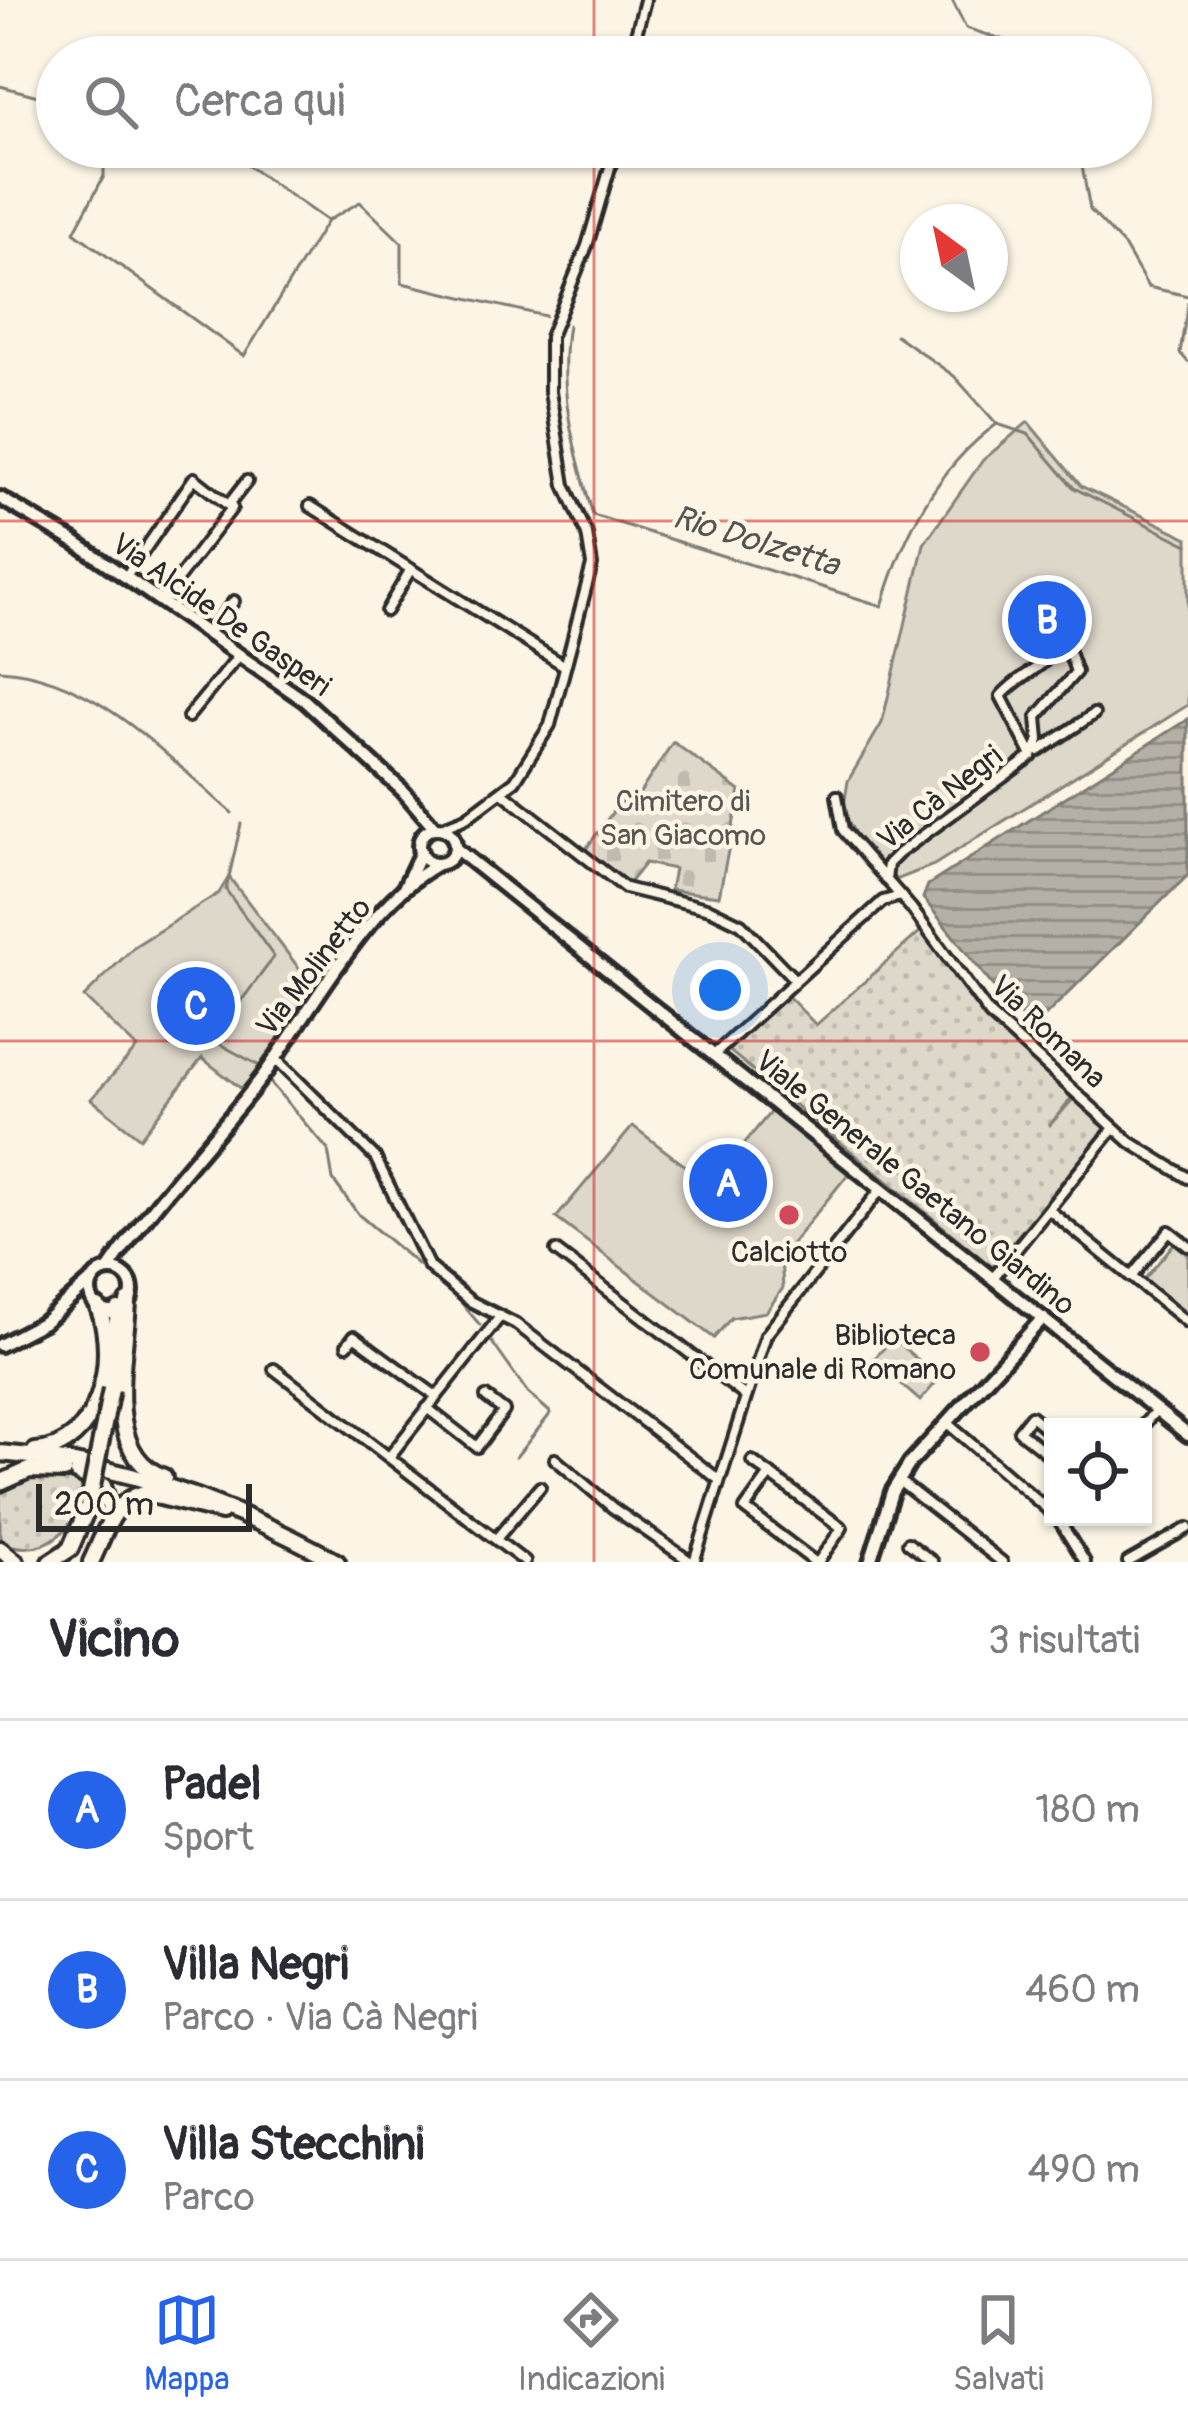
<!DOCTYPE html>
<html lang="it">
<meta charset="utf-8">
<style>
:root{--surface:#fff;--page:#f7f7f7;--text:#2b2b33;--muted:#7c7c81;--line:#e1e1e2;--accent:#2563eb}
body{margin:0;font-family:Pangolin,sans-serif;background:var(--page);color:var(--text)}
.controls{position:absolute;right:36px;bottom:36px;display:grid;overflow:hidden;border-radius:0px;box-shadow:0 3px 9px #0004}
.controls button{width:108px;height:108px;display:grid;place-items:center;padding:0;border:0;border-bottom:3px solid var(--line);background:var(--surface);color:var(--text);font:60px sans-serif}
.compass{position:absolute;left:900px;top:204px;width:108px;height:108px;border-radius:50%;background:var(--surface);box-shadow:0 3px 9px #0004;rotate:327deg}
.scale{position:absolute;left:36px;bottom:30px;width:216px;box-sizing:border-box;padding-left:12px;border:6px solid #2b2b2b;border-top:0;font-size:33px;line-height:42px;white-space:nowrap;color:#2b2b2b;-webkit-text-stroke:9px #fcf5e5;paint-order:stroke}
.you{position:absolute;left:720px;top:990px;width:42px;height:42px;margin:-30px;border:9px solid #fff;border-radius:50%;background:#1a73e8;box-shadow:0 0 0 18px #1a73e833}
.badge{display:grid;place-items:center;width:78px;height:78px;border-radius:50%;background:var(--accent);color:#fff;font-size:39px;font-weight:700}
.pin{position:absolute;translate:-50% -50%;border:6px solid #fff;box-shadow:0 3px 12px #0006}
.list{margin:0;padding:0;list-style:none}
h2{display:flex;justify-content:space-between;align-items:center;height:156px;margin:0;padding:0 48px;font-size:51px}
h2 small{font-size:39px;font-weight:400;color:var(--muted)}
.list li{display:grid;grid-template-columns:78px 1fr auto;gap:36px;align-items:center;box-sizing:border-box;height:180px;padding:0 48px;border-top:3px solid var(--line)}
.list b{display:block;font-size:45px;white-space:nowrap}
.list p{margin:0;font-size:39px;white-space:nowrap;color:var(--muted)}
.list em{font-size:39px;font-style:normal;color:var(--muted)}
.icon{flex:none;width:66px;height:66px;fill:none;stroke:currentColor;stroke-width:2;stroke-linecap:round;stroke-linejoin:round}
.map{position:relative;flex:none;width:1188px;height:1562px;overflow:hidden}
.search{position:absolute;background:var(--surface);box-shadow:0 3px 9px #0004;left:36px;right:36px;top:36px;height:132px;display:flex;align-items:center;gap:30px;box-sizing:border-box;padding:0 42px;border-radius:66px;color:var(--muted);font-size:45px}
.sheet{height:696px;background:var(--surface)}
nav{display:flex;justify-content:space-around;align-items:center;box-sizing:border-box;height:168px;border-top:3px solid var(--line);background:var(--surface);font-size:33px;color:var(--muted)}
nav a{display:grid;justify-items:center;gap:6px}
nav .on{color:var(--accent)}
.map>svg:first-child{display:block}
</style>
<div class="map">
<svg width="1188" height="1562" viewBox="0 0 1188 1562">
<defs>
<pattern id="grass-dots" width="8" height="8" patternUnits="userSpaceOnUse" patternTransform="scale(3)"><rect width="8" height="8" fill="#ded8ca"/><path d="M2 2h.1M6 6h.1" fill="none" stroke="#bfbaae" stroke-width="1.8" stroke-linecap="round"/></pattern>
<pattern id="cemetery-stones" width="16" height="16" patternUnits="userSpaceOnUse" patternTransform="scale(3)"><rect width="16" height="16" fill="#ded8ca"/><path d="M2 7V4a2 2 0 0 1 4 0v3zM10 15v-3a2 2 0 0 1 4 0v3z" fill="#bfbaae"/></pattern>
<pattern id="water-rules" width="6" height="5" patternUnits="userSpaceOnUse" patternTransform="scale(3)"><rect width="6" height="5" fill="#b4b0a5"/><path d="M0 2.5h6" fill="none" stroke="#938f87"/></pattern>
</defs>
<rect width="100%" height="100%" fill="#fcf5e5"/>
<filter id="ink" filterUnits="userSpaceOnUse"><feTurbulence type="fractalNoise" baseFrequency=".00833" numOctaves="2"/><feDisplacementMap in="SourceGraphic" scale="24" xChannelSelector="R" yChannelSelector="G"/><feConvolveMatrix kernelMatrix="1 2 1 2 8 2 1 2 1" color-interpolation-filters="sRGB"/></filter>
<g filter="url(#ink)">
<g fill="url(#grass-dots)" stroke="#84827a" stroke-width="3">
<path d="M 922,930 L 973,1003 L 1073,1096 L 1049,1126 L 1075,1097 L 1107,1127 L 992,1267 L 727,1049 L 786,994 L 816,1025 Z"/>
<path d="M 40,1474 L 89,1483 C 78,1523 50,1562 0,1542 L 0,1491 Z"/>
</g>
<path fill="url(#cemetery-stones)" stroke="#84827a" stroke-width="3" d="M 673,742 L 740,791 L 719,896 L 670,890 L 674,869 L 645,863 L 629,883 L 585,850 L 620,802 L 630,808 Z"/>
<g fill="#ded8ca" stroke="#84827a" stroke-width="3">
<path d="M 1028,422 L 1081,486 L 1188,538 L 1188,705 L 934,865 L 896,880 L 855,834 L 843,811 L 848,781 L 882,723 L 924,544 L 983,460 Z"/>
<path d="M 229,877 L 308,980 L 310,991 L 243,1090 L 202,1058 L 140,1138 L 91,1099 L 137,1048 L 84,997 L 135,946 L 219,893 Z"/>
<path d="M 772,1110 L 849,1173 L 781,1257 L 783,1288 L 766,1312 L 731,1318 L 714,1338 L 556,1218 L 633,1126 L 710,1185 Z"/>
<path d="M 1176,1241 L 1188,1250 L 1188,1318 L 1143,1281 Z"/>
<path d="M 893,1338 L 939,1379 L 920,1401 L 873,1360 Z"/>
</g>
<path fill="url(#water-rules)" stroke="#7d7b74" stroke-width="3" d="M 1188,719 L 1188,875 L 1043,1018 L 1029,1022 L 1011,1009 L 923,898 L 928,885 Z"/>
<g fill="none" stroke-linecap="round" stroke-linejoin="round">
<g stroke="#7d7b74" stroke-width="3">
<path d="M 952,0 L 966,28 L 1013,43 L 1017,57"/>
<path d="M 0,86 L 57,101"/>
<path d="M 104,147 L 104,176 L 74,232 L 244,356 L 327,221"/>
<path d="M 221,147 L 327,221 L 360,202 L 402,243 L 402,283 L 545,316"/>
<path d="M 1068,147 L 1082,166 L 1090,210 L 1125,247 L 1148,287 L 1188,296"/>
<path d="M 1188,302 L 1180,353 L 1188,362"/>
<path d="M 568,325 C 557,392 575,452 593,515 L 882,606 C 903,536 936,468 997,424 L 1028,434 L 1074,488 L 1188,545"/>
<path d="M 896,335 L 954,376 L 997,424"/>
<path d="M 0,670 C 94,675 165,755 232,813"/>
<path d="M 241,824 L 226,890 L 274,957 L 212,1040 L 258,1065"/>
<path d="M 268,1080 L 328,1150 L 333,1180 L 359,1215 L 435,1279"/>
<path d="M 459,1300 L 480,1325"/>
<path d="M 491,1341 L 528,1393 L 551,1413 L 516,1457"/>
</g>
<defs>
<g id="street">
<path d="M 630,57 L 645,0"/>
<path d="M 230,503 L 247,481"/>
<path d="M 310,506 L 565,666"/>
<path d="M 126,577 L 194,478 L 232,508 L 161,601"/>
<path d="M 386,611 L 411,569"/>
<path d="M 208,633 L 234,601"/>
<path d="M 188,717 L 240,654"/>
<path d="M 1039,751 L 1094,714"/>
<path d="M 1032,756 L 1039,740 L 1037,717 L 1076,672 L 1064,638"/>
<path d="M 502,792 L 625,888 L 710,909 L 741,924 L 795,980"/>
<path d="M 837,796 L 843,830 L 912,909 L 990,1015 L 1130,1142 L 1188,1178"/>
<path d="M 441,828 L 466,818 L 515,781 L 550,725 L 592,565 L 587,534 L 565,485 L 550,392 L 550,337 L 587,246 L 616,147"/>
<path d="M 886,880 L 888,864 L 899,853 L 1032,756 L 1001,696 C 1024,670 1050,669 1065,631 L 1057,611"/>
<path d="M 716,1053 L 883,901 L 897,897"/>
<path d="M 275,1058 L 375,1157 L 429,1267 L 470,1301 L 516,1324 L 718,1479"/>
<path d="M 1049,1210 L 1188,1323"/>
<path d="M 556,1251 L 744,1395"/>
<path d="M 1131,1277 L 1169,1231 L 1188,1246"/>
<path d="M 993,1278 L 1114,1128"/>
<path d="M 347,1345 L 354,1336 L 436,1396"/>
<path d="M 274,1369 L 525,1562"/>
<path d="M 427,1408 L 477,1447 L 504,1411 L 486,1397"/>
<path d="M 947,1423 L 1053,1514"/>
<path d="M 1142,1427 L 1156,1410"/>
<path d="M 1053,1434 L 1031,1416 L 1019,1431 L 1053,1458"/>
<path d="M 389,1457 L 499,1318"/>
<path d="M 555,1459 L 613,1508 L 691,1562"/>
<path d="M 752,1461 L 842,1528 L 818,1562"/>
<path d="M 770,1474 L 745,1509 L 815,1562"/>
<path d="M 899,1481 L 1002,1562"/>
<path d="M 1057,1517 L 1085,1562"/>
<path d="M 496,1539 L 540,1487"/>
<path d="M 908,1543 L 933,1562"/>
<path d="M 694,1562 L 766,1335 L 881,1189"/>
<path d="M 1128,1562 L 1188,1528"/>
</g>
<g id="secondary">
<path d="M 0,498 L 75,542 L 304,700 L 402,790 L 435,828"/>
<circle cx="437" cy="846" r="18"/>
<path d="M 455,848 L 1188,1435"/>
<path d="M 405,886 L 421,852"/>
<path d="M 108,1270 C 154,1201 212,1142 263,1076 C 312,1010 365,905 438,864"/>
<circle cx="111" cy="1291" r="21"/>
<path d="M 0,1345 L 44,1322 L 90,1282"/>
<path d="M 870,1562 L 892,1492 L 910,1463 L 1043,1318"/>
</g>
<g id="highway">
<path d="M 128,1302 C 126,1354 100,1455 164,1477"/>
<path d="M 111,1389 L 118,1310"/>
<path d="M 35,1451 C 99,1448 119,1359 98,1307"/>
<path d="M 0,1453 C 120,1462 233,1504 337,1562"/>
<path d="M 78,1473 L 103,1486 L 112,1516"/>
<path d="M 0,1483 L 29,1470 L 64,1471"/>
<path d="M 0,1549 L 16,1562"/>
<path d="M 50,1562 L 70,1549 L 88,1507"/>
<path d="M 91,1562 C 105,1534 111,1502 144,1493 L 221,1512"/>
</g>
</defs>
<use href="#street" stroke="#2b2b2b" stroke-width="16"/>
<use href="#secondary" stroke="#2b2b2b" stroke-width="20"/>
<use href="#highway" stroke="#2b2b2b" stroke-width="22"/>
<use href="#street" stroke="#fcf5e5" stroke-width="8"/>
<use href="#secondary" stroke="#fcf5e5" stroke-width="10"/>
<use href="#highway" stroke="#fcf5e5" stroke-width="14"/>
<defs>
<path id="highway-bridge" d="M 88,1507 L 111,1389"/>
</defs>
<use href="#highway-bridge" stroke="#2b2b2b" stroke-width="22" stroke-linecap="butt"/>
<use href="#highway-bridge" stroke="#fcf5e5" stroke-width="14"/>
</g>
</g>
<path fill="none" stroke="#d62828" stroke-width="3" stroke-opacity="0.55" d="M 594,0 L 594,57M 594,147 L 594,1562M 0,521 L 1188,521M 0,1041 L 1188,1041"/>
<g fill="#d1495b" stroke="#fcf5e5" stroke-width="4.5">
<circle cx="789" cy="1215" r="12"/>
<circle cx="980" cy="1352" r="12"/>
</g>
<g text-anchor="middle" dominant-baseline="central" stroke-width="9" stroke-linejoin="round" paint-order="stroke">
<g font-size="30" fill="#2b2b2b" stroke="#fcf5e5">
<text transform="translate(221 615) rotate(35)">Via Alcide De Gasperi</text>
<text transform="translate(940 798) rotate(-38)">Via Cà Negri</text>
<text transform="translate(314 967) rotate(-52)">Via Molinetto</text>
<text transform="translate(1048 1032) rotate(44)">Via Romana</text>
<text transform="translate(915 1183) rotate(39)">Viale Generale Gaetano Giardino</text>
</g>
<g font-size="30" fill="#585653" stroke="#fcf5e5">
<text x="683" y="801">Cimitero di<tspan x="683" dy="34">San Giacomo</tspan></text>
</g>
<g font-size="30" fill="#2b2b2b" stroke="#fcf5e5">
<text x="789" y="1252">Calciotto</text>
<text x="956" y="1335" text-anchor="end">Biblioteca<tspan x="956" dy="34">Comunale di Romano</tspan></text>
</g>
<g font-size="33" font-style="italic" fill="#545350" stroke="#fcf5e5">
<text transform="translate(756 541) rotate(17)">Rio Dolzetta</text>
</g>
</g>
</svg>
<div class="controls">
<button><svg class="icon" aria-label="locate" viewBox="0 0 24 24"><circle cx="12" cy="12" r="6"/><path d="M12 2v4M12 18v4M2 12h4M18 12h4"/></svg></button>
</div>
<svg class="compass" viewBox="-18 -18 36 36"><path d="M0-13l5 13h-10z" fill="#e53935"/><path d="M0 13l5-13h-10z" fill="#7c7c81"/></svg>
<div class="scale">200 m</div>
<div class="you"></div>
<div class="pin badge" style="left:728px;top:1183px">A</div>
<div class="pin badge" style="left:1047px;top:620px">B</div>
<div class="pin badge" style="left:196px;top:1006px">C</div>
<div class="search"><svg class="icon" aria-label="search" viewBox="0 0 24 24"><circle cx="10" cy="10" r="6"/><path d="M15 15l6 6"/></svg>Cerca qui</div>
</div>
<section class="sheet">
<h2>Vicino<small>3 risultati</small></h2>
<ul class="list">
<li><span class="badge">A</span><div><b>Padel</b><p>Sport</p></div><em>180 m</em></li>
<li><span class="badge">B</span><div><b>Villa Negri</b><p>Parco · Via Cà Negri</p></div><em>460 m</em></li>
<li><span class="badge">C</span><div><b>Villa Stecchini</b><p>Parco</p></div><em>490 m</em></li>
</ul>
</section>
<nav>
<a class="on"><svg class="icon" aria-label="map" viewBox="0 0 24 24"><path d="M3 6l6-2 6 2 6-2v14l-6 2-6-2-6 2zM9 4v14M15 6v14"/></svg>Mappa</a>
<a><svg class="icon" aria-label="directions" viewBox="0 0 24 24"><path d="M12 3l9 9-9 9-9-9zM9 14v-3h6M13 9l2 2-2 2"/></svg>Indicazioni</a>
<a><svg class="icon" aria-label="saved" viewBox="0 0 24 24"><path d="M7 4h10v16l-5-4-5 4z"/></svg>Salvati</a>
</nav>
